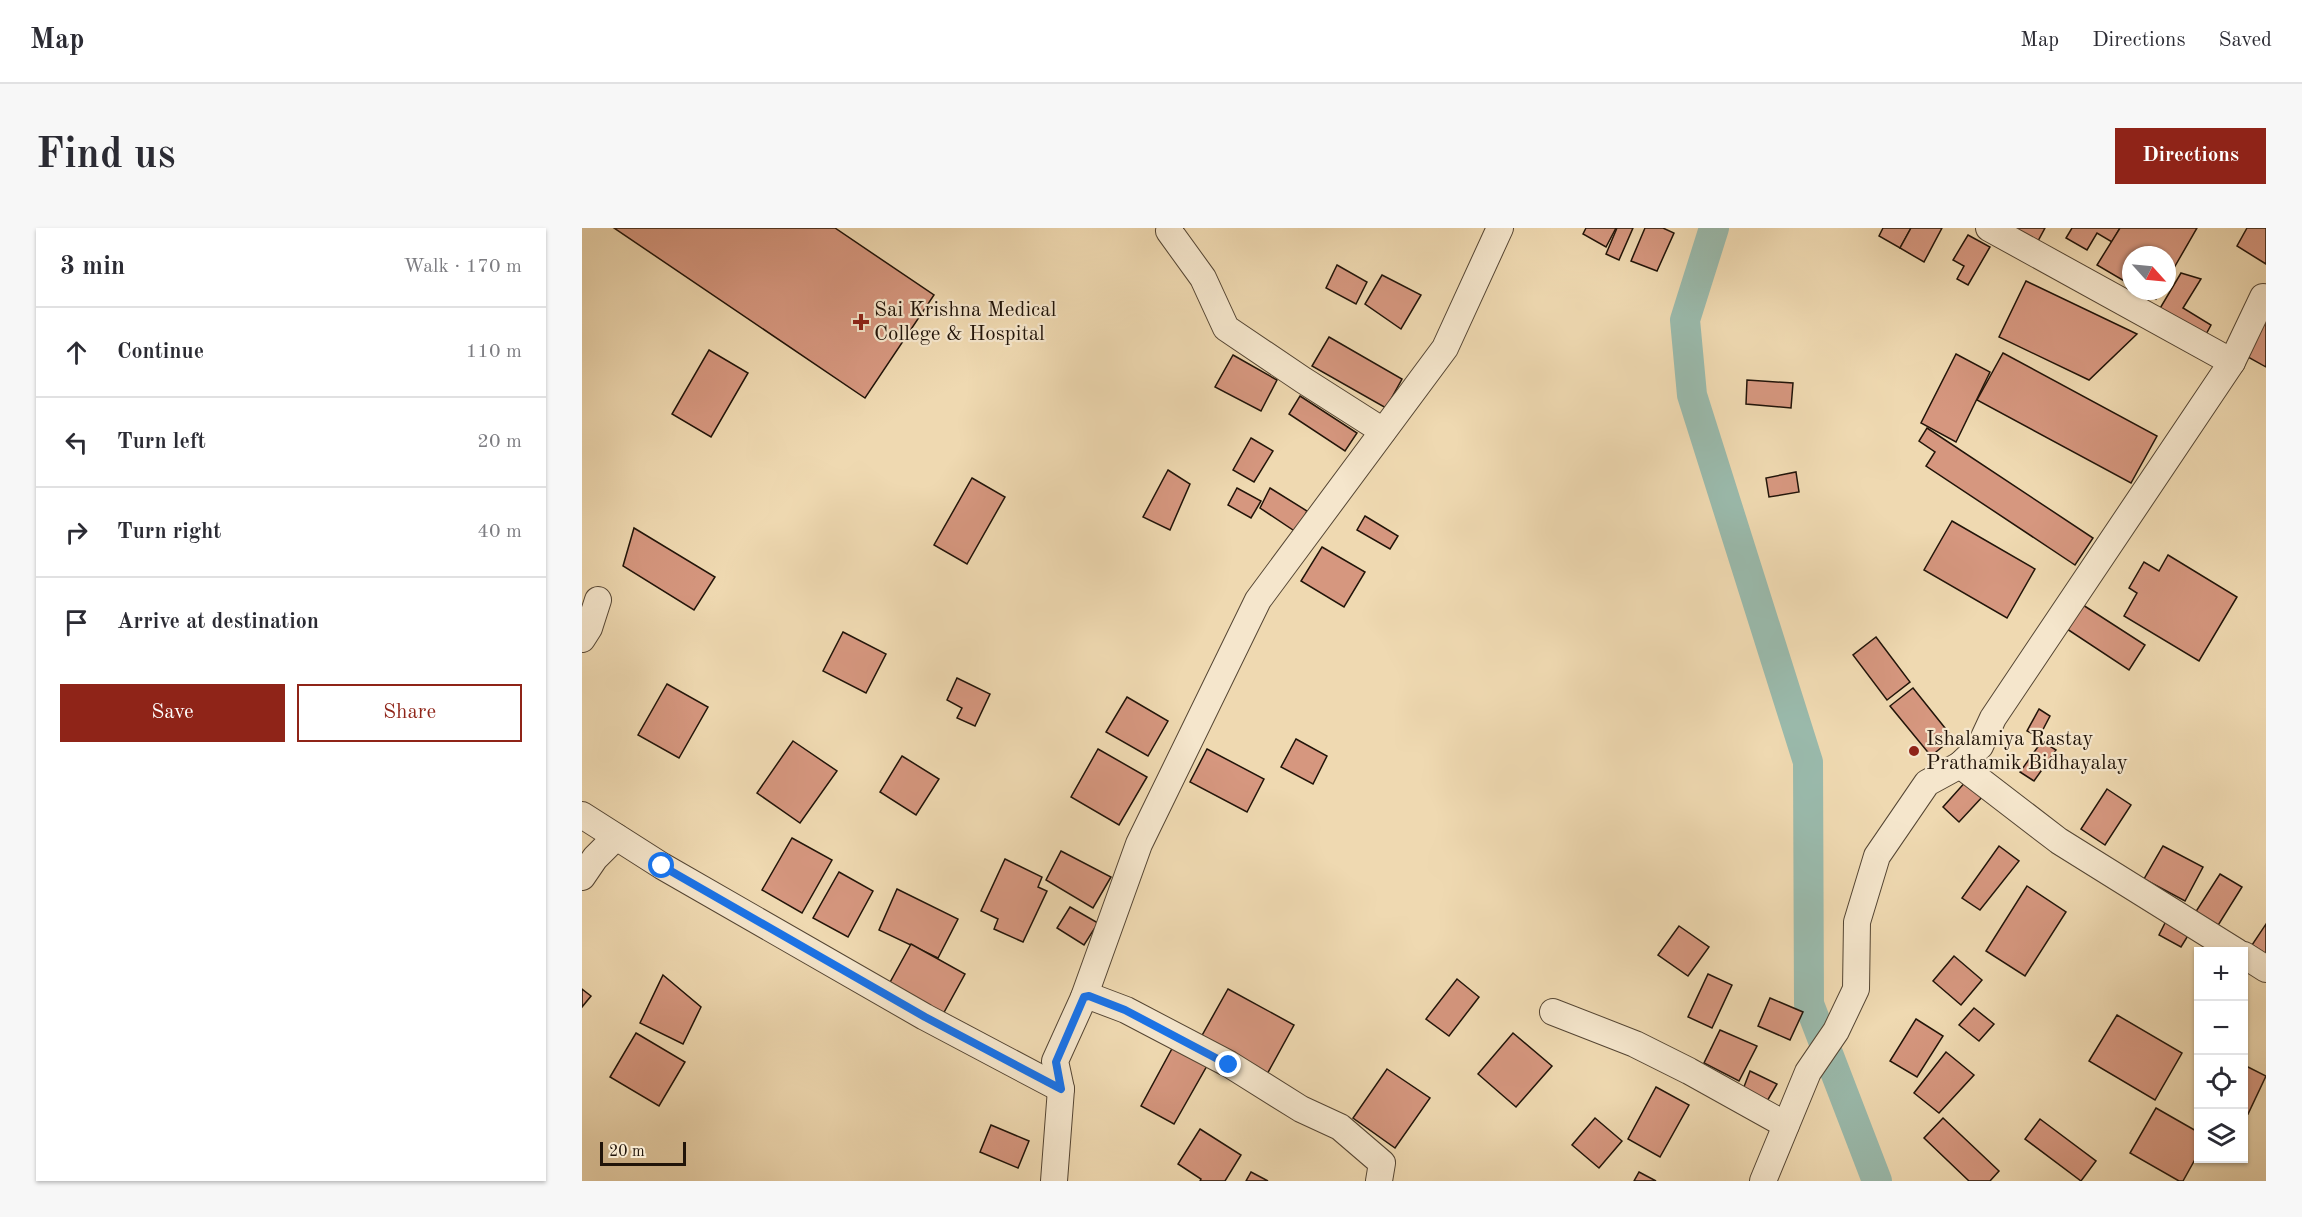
<!DOCTYPE html>
<meta charset="utf-8">
<style>
:root{--surface:#fff;--page:#f7f7f7;--text:#2b2b33;--muted:#7c7c81;--line:#e1e1e2;--accent:#8f2418}
body{margin:0;font-family:"Old Standard TT",serif;background:var(--page);color:var(--text)}
.controls{position:absolute;right:18px;bottom:18px;display:grid;overflow:hidden;border-radius:0px;box-shadow:0 2px 4px #0004}
.controls button{width:54px;height:54px;display:grid;place-items:center;padding:0;border:0;border-bottom:2px solid var(--line);background:var(--surface);color:var(--text);font:30px sans-serif}
.compass{position:absolute;left:1540px;top:18px;width:54px;height:54px;border-radius:50%;background:var(--surface);box-shadow:0 2px 4px #0004;rotate:117deg}
.scale{position:absolute;left:18px;bottom:15px;width:86px;box-sizing:border-box;padding-left:6px;border:3px solid #211409;border-top:0;font-size:16px;line-height:21px;white-space:nowrap;color:#211409;-webkit-text-stroke:4px #f5e6cc;paint-order:stroke}
.stop{position:absolute;width:18px;height:18px;margin:-14px;border:4px solid #1a73e8;border-radius:50%;background:#fff}
.stop.end{background:#1a73e8;border-color:#fff;box-shadow:0 2px 6px #0008}
.list{margin:0;padding:0;list-style:none}
h2{display:flex;justify-content:space-between;align-items:center;height:78px;margin:0;padding:0 24px;font-size:26px}
h2 small{font-size:20px;font-weight:400;color:var(--muted)}
.list li{display:grid;grid-template-columns:39px 1fr auto;gap:18px;align-items:center;box-sizing:border-box;height:90px;padding:0 24px;border-top:2px solid var(--line)}
.list b{display:block;font-size:22px;white-space:nowrap}
.list em{font-size:20px;font-style:normal;color:var(--muted)}
.actions{display:flex;gap:12px;padding:18px 24px}
.actions a{flex:1;padding:14px 0;border:2px solid var(--accent);border-radius:0px;text-align:center;font-size:21px;color:var(--accent)}
.actions .main{background:var(--accent);color:#fff}
.icon{flex:none;width:33px;height:33px;fill:none;stroke:currentColor;stroke-width:2;stroke-linecap:round;stroke-linejoin:round}
.map{position:relative;flex:none;width:1684px;height:953px;overflow:hidden;border-radius:0px}
header{display:flex;align-items:center;gap:36px;box-sizing:border-box;height:84px;padding:0 30px;background:var(--surface);border-bottom:2px solid var(--line)}
header strong{font-size:28px}
nav{display:flex;gap:33px;margin-inline-start:auto;font-size:21px}
.intro{display:flex;align-items:center;justify-content:space-between;box-sizing:border-box;height:144px;padding:0 36px}
h1{margin:0;font-size:42px}
.button{padding:15px 27px;border-radius:0px;background:var(--accent);color:#fff;font-size:21px;font-weight:700}
main{display:flex;gap:36px;padding:0 36px}
aside{flex:1;background:var(--surface);border-radius:0px;box-shadow:0 2px 4px #0004}
.map>svg:first-child{display:block}
</style>
<header>
<strong>Map</strong>
<nav><a>Map</a><a>Directions</a><a>Saved</a></nav>
</header>
<div class="intro"><h1>Find us</h1><a class="button">Directions</a></div>
<main>
<aside>
<h2>3 min<small>Walk · 170 m</small></h2>
<ul class="list">
<li><svg class="icon" aria-label="ahead" viewBox="0 0 24 24"><path d="M12 20V5M6 11l6-6 6 6"/></svg><div><b>Continue</b></div><em>110 m</em></li>
<li><svg class="icon" aria-label="left" viewBox="0 0 24 24"><path d="M17 20v-9H6M10 6l-5 5 5 5"/></svg><div><b>Turn left</b></div><em>20 m</em></li>
<li><svg class="icon" aria-label="right" viewBox="0 0 24 24"><path d="M7 20v-9h11M14 6l5 5-5 5"/></svg><div><b>Turn right</b></div><em>40 m</em></li>
<li><svg class="icon" aria-label="arrive" viewBox="0 0 24 24"><path d="M6 21V4h12l-3 4 3 4H6"/></svg><div><b>Arrive at destination</b></div></li>
</ul>
<div class="actions"><a class="main">Save</a><a>Share</a></div>
</aside>
<div class="map">
<svg width="1684" height="953" viewBox="0 0 1684 953">
<rect width="100%" height="100%" fill="#efd9b1"/>
<filter id="stains"><feTurbulence type="fractalNoise" baseFrequency=".00333" numOctaves="4"/><feColorMatrix values="0 0 0 0 .2 0 0 0 0 .09 0 0 0 0 .02 0 0 0 .5 -.17"/></filter>
<radialGradient id="worn" r=".72"><stop offset=".6" stop-color="#630" stop-opacity="0"/><stop offset="1" stop-color="#630" stop-opacity=".3"/></radialGradient>
<g fill="none" stroke-linecap="round" stroke-linejoin="round">
<path stroke="#9abaac" stroke-width="30" d="M 1132,0 L 1103,92 L 1110,167 L 1226,534 L 1227,776 L 1295,953"/>
</g>
<g fill="#d6977f" stroke="#211409" stroke-width="1.5">
<path d="M 32,0 L 253,0 L 352,67 L 283,170 Z"/>
<path d="M 1004,0 L 1034,0 L 1024,19 L 1001,6 Z"/>
<path d="M 1035,0 L 1051,0 L 1037,32 L 1024,26 Z"/>
<path d="M 1063,0 L 1081,0 L 1092,5 L 1075,43 L 1049,33 Z"/>
<path d="M 1301,0 L 1329,0 L 1318,20 L 1297,8 Z"/>
<path d="M 1329,0 L 1360,0 L 1342,34 L 1318,20 Z"/>
<path d="M 1430,0 L 1463,0 L 1456,13 Z"/>
<path d="M 1490,0 L 1538,0 L 1530,14 L 1515,5 L 1505,22 L 1484,10 Z"/>
<path d="M 1538,0 L 1615,0 L 1585,52 L 1585,27 L 1549,27 L 1549,57 L 1515,37 Z"/>
<path d="M 1665,0 L 1684,0 L 1684,36 L 1655,18 Z"/>
<path d="M 1386,7 L 1408,19 L 1386,57 L 1375,51 L 1382,38 L 1371,32 Z"/>
<path d="M 755,37 L 785,54 L 774,76 L 744,60 Z"/>
<path d="M 1599,45 L 1619,51 L 1601,80 L 1629,97 L 1622,110 L 1577,82 Z"/>
<path d="M 800,47 L 839,67 L 819,101 L 783,76 Z"/>
<path d="M 1444,53 L 1555,106 L 1507,152 L 1417,109 Z"/>
<path d="M 1559,63 L 1579,63 L 1574,71 Z"/>
<path d="M 1684,92 L 1684,139 L 1657,124 Z"/>
<path d="M 747,109 L 820,151 L 804,180 L 730,138 Z"/>
<path d="M 127,122 L 166,145 L 129,209 L 90,186 Z"/>
<path d="M 1421,125 L 1575,208 L 1549,255 L 1395,172 Z"/>
<path d="M 1374,126 L 1408,144 L 1374,214 L 1339,195 Z"/>
<path d="M 651,127 L 695,152 L 679,183 L 633,159 Z"/>
<path d="M 1165,152 L 1211,155 L 1209,180 L 1164,176 Z"/>
<path d="M 718,168 L 775,205 L 763,223 L 707,186 Z"/>
<path d="M 1345,200 L 1511,310 L 1493,337 L 1344,238 L 1353,224 L 1337,213 Z"/>
<path d="M 669,210 L 691,223 L 672,254 L 651,242 Z"/>
<path d="M 586,242 L 608,256 L 588,302 L 561,289 Z"/>
<path d="M 1214,244 L 1217,264 L 1187,269 L 1184,250 Z"/>
<path d="M 390,250 L 423,269 L 385,336 L 352,317 Z"/>
<path d="M 655,260 L 679,273 L 669,290 L 646,277 Z"/>
<path d="M 688,260 L 725,283 L 714,304 L 678,280 Z"/>
<path d="M 783,288 L 816,308 L 808,321 L 775,302 Z"/>
<path d="M 1370,293 L 1453,341 L 1425,390 L 1342,342 Z"/>
<path d="M 52,300 L 133,349 L 112,382 L 41,338 Z"/>
<path d="M 740,319 L 783,344 L 762,379 L 719,353 Z"/>
<path d="M 1586,327 L 1655,369 L 1617,433 L 1542,388 L 1555,365 L 1547,360 L 1562,334 L 1577,343 Z"/>
<path d="M 1501,377 L 1563,417 L 1547,442 L 1485,401 Z"/>
<path d="M 261,404 L 304,426 L 284,465 L 241,443 Z"/>
<path d="M 1294,409 L 1328,454 L 1305,472 L 1271,427 Z"/>
<path d="M 375,450 L 408,466 L 393,498 L 375,490 L 380,480 L 365,472 Z"/>
<path d="M 85,456 L 126,479 L 97,530 L 56,507 Z"/>
<path d="M 1331,460 L 1371,510 L 1349,528 L 1308,478 Z"/>
<path d="M 545,469 L 586,493 L 566,528 L 524,504 Z"/>
<path d="M 1457,481 L 1468,488 L 1457,509 L 1445,503 Z"/>
<path d="M 714,511 L 745,528 L 731,556 L 699,539 Z"/>
<path d="M 211,513 L 255,543 L 218,595 L 175,565 Z"/>
<path d="M 1460,513 L 1474,522 L 1452,553 L 1438,544 Z"/>
<path d="M 516,521 L 565,549 L 537,597 L 489,569 Z"/>
<path d="M 625,521 L 682,551 L 665,584 L 608,554 Z"/>
<path d="M 320,528 L 357,551 L 334,587 L 298,564 Z"/>
<path d="M 1386,551 L 1402,567 L 1377,594 L 1361,579 Z"/>
<path d="M 1525,561 L 1549,577 L 1523,617 L 1499,601 Z"/>
<path d="M 210,610 L 250,632 L 220,685 L 180,662 Z"/>
<path d="M 1417,618 L 1437,633 L 1398,682 L 1380,670 Z"/>
<path d="M 1581,618 L 1621,639 L 1603,673 L 1562,651 Z"/>
<path d="M 479,623 L 529,649 L 511,680 L 464,652 Z"/>
<path d="M 423,631 L 460,649 L 456,659 L 465,663 L 441,714 L 412,701 L 416,691 L 399,683 Z"/>
<path d="M 257,644 L 291,663 L 266,709 L 231,690 Z"/>
<path d="M 1638,646 L 1660,659 L 1635,699 L 1613,685 Z"/>
<path d="M 1445,658 L 1484,684 L 1443,748 L 1404,723 Z"/>
<path d="M 315,661 L 376,691 L 356,730 L 297,702 Z"/>
<path d="M 488,679 L 516,695 L 502,717 L 475,700 Z"/>
<path d="M 1584,693 L 1607,706 L 1599,719 L 1577,707 Z"/>
<path d="M 1684,696 L 1684,726 L 1670,717 Z"/>
<path d="M 1097,698 L 1127,719 L 1106,748 L 1076,727 Z"/>
<path d="M 329,716 L 383,746 L 360,788 L 306,758 Z"/>
<path d="M 1372,728 L 1400,752 L 1379,777 L 1351,753 Z"/>
<path d="M 1126,746 L 1150,757 L 1130,800 L 1106,789 Z"/>
<path d="M 81,747 L 119,779 L 101,816 L 58,795 Z"/>
<path d="M 875,751 L 897,769 L 867,808 L 844,791 Z"/>
<path d="M 0,761 L 9,768 L 0,779 Z"/>
<path d="M 646,761 L 712,797 L 684,848 L 618,811 Z"/>
<path d="M 1188,770 L 1221,784 L 1208,812 L 1176,798 Z"/>
<path d="M 1392,780 L 1412,796 L 1397,813 L 1377,797 Z"/>
<path d="M 1535,787 L 1600,825 L 1573,872 L 1507,833 Z"/>
<path d="M 1334,791 L 1361,808 L 1335,849 L 1308,833 Z"/>
<path d="M 1138,802 L 1175,818 L 1157,853 L 1122,835 Z"/>
<path d="M 54,805 L 103,834 L 77,878 L 28,849 Z"/>
<path d="M 931,805 L 970,838 L 934,879 L 896,846 Z"/>
<path d="M 592,817 L 626,836 L 592,896 L 559,878 Z"/>
<path d="M 1364,824 L 1392,847 L 1357,885 L 1332,865 Z"/>
<path d="M 1662,837 L 1684,848 L 1666,886 L 1662,885 Z"/>
<path d="M 805,841 L 848,870 L 813,920 L 771,890 Z"/>
<path d="M 1168,843 L 1195,856 L 1184,875 L 1160,864 Z"/>
<path d="M 1074,859 L 1107,877 L 1078,929 L 1046,911 Z"/>
<path d="M 1574,880 L 1616,904 L 1616,926 L 1601,953 L 1597,953 L 1548,925 Z"/>
<path d="M 1013,890 L 1040,913 L 1017,940 L 990,917 Z"/>
<path d="M 1361,890 L 1417,943 L 1408,953 L 1387,953 L 1342,910 Z"/>
<path d="M 1458,891 L 1514,933 L 1499,953 L 1443,911 Z"/>
<path d="M 409,897 L 447,913 L 436,940 L 398,924 Z"/>
<path d="M 618,901 L 659,927 L 643,953 L 618,953 L 619,951 L 596,936 Z"/>
<path d="M 669,944 L 686,953 L 664,953 Z"/>
<path d="M 1057,944 L 1074,953 L 1052,953 Z"/>
</g>
<g fill="none" stroke-linecap="round" stroke-linejoin="round">
<defs>
<g id="street">
<path d="M 588,0 L 587,3 L 621,50 L 644,100 L 721,152 L 801,203"/>
<path d="M 1407,0 L 1650,134"/>
<path d="M 0,411 L 7,400 L 16,372"/>
<path d="M 0,587 L 80,638 L 343,789 L 479,861"/>
<path d="M 0,649 L 13,630 L 34,609"/>
<path d="M 1655,724 L 1477,613 L 1378,537 L 1398,518 L 1411,490 L 1650,134 L 1681,69 L 1684,71"/>
<path d="M 1662,727 L 1684,741"/>
<path d="M 502,769 L 507,768 L 544,782 L 647,836 L 719,881 L 758,899 L 800,935 L 797,953"/>
<path d="M 971,784 L 1053,816 L 1107,843 L 1204,897"/>
<path d="M 472,953 L 479,861 L 473,833 L 502,769 L 557,616 L 676,372 L 863,120 L 918,0"/>
<path d="M 1181,953 L 1226,844 L 1254,803 L 1274,761 L 1275,694 L 1295,628 L 1345,555 L 1378,537"/>
</g>
</defs>
<use href="#street" stroke="#544533" stroke-width="28"/>
<use href="#street" stroke="#f5e6cc" stroke-width="26"/>
</g>
<g fill="none" stroke-linecap="round" stroke-linejoin="round">
<path stroke="#1a73e8" stroke-width="8" d="M 80,638 L 343,789 L 479,861 L 474,834 L 502,769 L 507,768 L 543,782 L 647,837"/>
</g>
<g fill="#8f2418" stroke="#f5e6cc" stroke-width="2">
<path d="M276 85h6v6h6v6h-6v6h-6v-6h-6v-6h6z"/>
<circle cx="1332" cy="523" r="6"/>
</g>
<g text-anchor="middle" dominant-baseline="central" stroke-width="4.5" stroke-linejoin="round" paint-order="stroke">
<g font-size="21" fill="#211409" stroke="#f5e6cc" text-anchor="start">
<text x="292" y="82">Sai Krishna Medical<tspan x="292" dy="24">College &amp; Hospital</tspan></text>
<text x="1344" y="511">Ishalamiya Rastay<tspan x="1344" dy="24">Prathamik Bidhayalay</tspan></text>
</g>
</g>
<rect width="100%" height="100%" filter="url(#stains)"/>
<rect width="100%" height="100%" fill="url(#worn)"/>
</svg>
<div class="controls">
<button>+</button>
<button>−</button>
<button><svg class="icon" aria-label="locate" viewBox="0 0 24 24"><circle cx="12" cy="12" r="6"/><path d="M12 2v4M12 18v4M2 12h4M18 12h4"/></svg></button>
<button><svg class="icon" aria-label="layers" viewBox="0 0 24 24"><path d="M12 4l9 5-9 5-9-5zM3 14l9 5 9-5"/></svg></button>
</div>
<svg class="compass" viewBox="-18 -18 36 36"><path d="M0-13l5 13h-10z" fill="#e53935"/><path d="M0 13l5-13h-10z" fill="#7c7c81"/></svg>
<div class="scale">20 m</div>
<div class="stop" style="left:80px;top:638px"></div>
<div class="stop end" style="left:647px;top:837px"></div>
</div>
</main>
